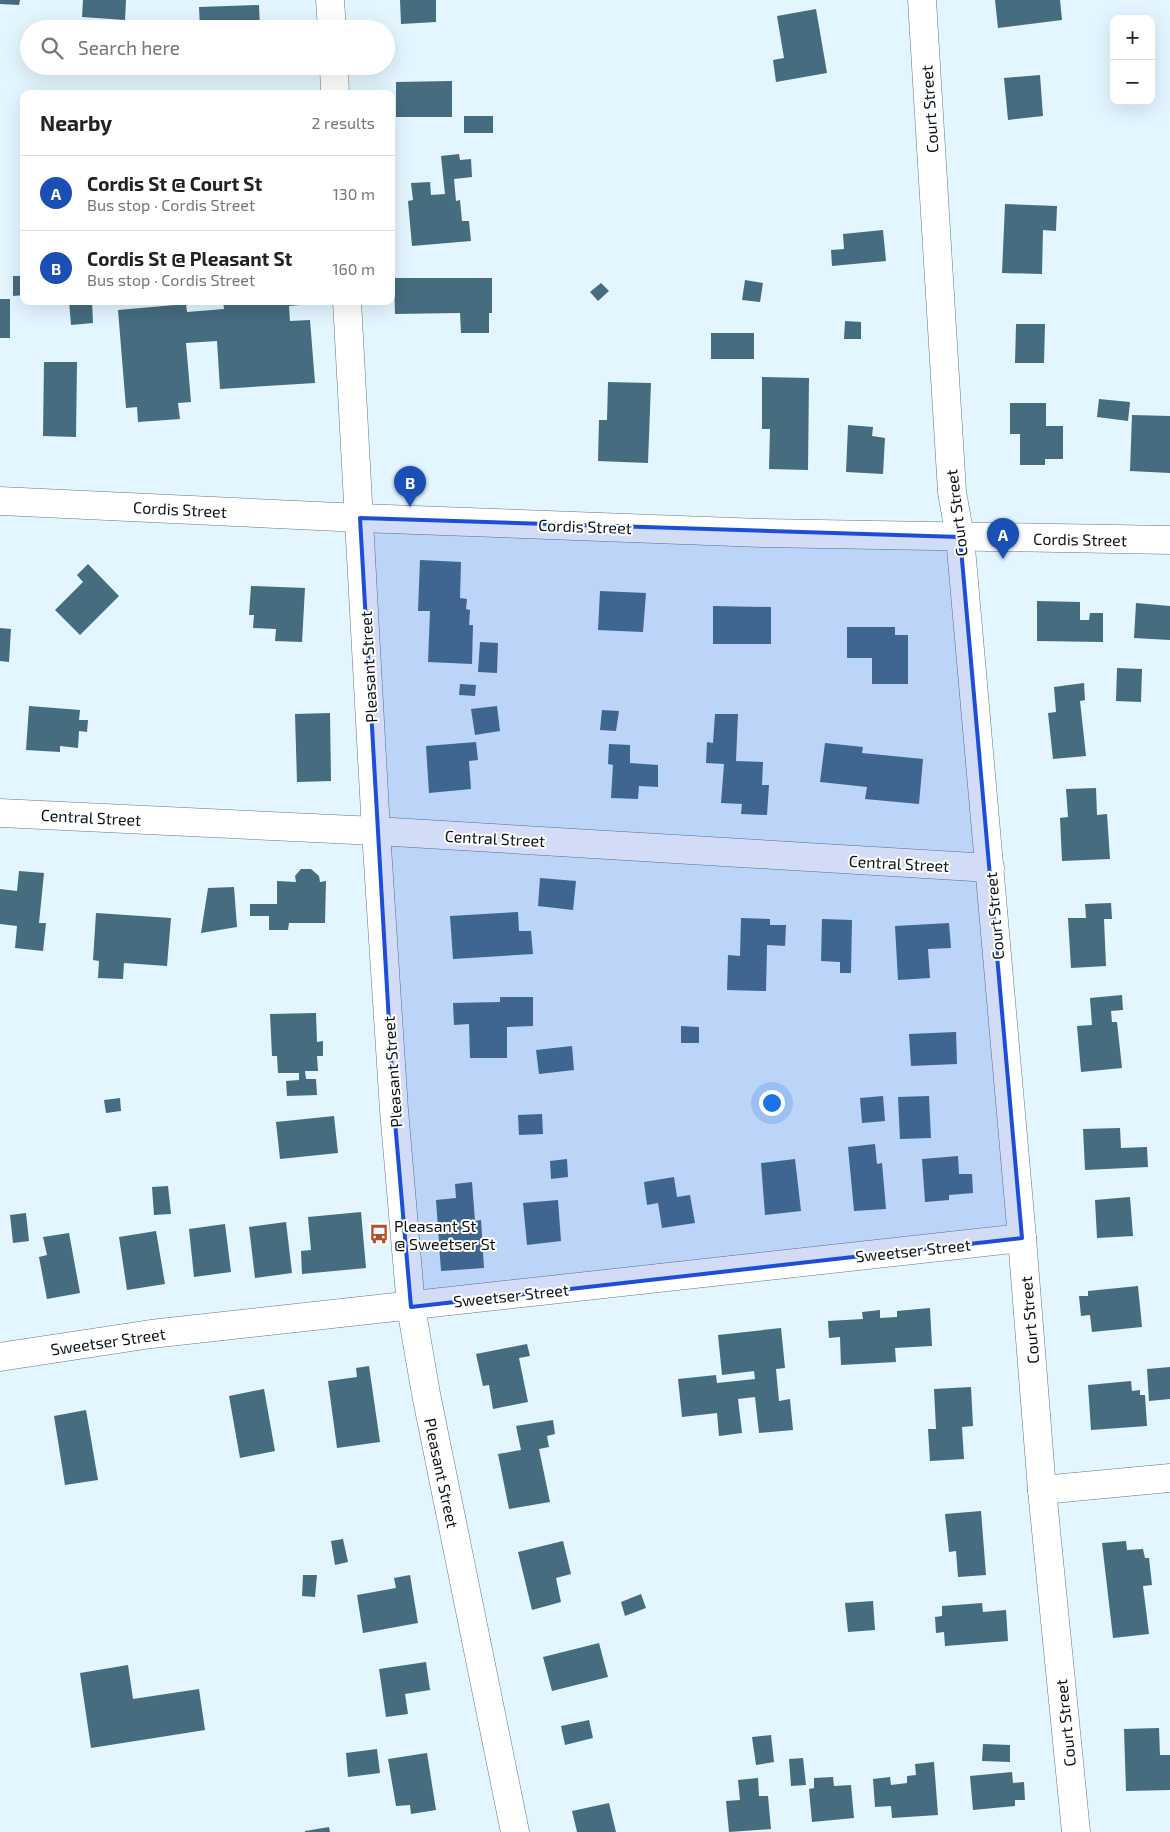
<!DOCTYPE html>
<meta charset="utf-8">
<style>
:root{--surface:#fff;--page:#f2f2f2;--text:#222;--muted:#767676;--line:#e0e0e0;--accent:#b54e27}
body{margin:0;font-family:"Exo 2",sans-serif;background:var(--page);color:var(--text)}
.controls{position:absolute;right:15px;top:15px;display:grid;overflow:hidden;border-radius:10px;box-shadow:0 5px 20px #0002}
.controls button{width:45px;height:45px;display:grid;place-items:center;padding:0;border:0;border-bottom:1px solid var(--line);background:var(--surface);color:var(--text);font:25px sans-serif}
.you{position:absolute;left:771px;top:1102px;width:18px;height:18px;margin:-12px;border:4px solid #fff;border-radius:50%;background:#1a73e8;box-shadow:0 0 0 8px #1a73e833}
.badge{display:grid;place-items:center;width:32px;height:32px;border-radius:50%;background:var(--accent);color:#fff;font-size:16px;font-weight:700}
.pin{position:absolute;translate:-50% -41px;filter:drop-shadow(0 1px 2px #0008)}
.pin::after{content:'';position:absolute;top:26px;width:18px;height:15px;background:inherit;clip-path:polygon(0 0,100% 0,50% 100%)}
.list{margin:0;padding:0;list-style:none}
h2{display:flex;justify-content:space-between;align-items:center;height:65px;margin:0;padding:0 20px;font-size:21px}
h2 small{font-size:16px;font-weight:400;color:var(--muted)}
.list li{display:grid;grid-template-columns:32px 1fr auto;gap:15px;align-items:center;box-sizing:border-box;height:75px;padding:0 20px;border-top:1px solid var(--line)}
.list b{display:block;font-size:19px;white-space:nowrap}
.list p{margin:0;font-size:16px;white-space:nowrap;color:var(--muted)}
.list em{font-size:16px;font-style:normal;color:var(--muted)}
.icon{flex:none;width:28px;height:28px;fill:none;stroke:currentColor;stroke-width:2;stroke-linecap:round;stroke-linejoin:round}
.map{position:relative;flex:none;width:1170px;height:1832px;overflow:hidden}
.search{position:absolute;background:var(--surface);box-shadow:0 5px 20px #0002;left:20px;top:20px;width:375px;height:55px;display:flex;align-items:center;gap:12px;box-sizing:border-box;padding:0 18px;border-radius:28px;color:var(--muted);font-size:19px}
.panel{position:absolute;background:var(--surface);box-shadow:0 5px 20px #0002;left:20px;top:90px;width:375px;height:215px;border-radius:10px}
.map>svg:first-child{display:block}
</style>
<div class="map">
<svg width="1170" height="1832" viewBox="0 0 1170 1832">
<rect width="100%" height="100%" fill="#e3f5ff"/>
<g fill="#466c7f">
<path d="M 0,0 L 20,0 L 19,5 L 0,4 Z"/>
<path d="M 83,0 L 126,0 L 125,20 L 82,17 Z"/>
<path d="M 400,0 L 436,0 L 436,22 L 401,24 Z"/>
<path d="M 995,0 L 1060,0 L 1062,20 L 998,28 Z"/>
<path d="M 259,5 L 260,29 L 200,29 L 199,7 Z"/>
<path d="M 816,9 L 827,73 L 776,82 L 773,60 L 784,58 L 777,16 Z"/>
<path d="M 1040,75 L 1043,116 L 1008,120 L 1004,78 Z"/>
<path d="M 452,81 L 452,117 L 396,117 L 396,82 Z"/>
<rect x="464" y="116" width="29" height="17"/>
<path d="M 459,154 L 460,160 L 471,159 L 472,177 L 454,179 L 456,201 L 460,200 L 462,221 L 469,221 L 471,241 L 412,246 L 408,201 L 413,200 L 411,183 L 430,182 L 431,195 L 445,194 L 441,156 Z"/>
<path d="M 1005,204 L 1057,206 L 1056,231 L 1043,230 L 1042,274 L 1002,273 Z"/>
<path d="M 883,230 L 886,261 L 832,266 L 831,250 L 844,249 L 843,234 Z"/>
<path d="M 13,276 L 24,276 L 24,295 L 13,296 Z"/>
<path d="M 394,278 L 492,278 L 492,313 L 489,313 L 489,333 L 461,333 L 460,313 L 395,314 Z"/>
<path d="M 745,280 L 763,283 L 760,302 L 742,300 Z"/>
<path d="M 601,283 L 609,291 L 598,301 L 590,292 Z"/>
<rect x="0" y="299" width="10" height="39"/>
<path d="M 69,301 L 92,301 L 93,323 L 71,325 Z"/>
<path d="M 223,301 L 300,301 L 300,305 L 289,306 L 290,321 L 310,320 L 315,383 L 220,389 L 217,341 L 186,343 L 191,402 L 178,403 L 180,419 L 138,422 L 137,407 L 126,408 L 118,310 L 186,304 L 187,312 L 224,309 Z"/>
<path d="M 845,321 L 861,322 L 861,339 L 844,339 Z"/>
<path d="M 1016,324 L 1045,324 L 1044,363 L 1015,363 Z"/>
<rect x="711" y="333" width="43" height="26"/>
<path d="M 44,362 L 77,362 L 76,437 L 43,436 Z"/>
<path d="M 762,377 L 809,378 L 808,470 L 769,469 L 770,429 L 762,429 Z"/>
<path d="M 608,382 L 651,383 L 648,463 L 598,461 L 599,420 L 607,420 Z"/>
<path d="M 1099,399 L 1130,402 L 1128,421 L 1097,417 Z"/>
<path d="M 1010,403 L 1046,403 L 1046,426 L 1063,426 L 1063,459 L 1045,459 L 1045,465 L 1020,465 L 1020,434 L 1010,434 Z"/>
<path d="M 1132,415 L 1170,416 L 1170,473 L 1130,471 Z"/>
<path d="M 848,425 L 873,427 L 872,436 L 885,438 L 883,474 L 846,472 Z"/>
<path d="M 420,560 L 461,562 L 460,598 L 467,599 L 466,609 L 470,610 L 469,625 L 473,625 L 472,664 L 428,662 L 430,611 L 418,611 Z"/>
<path d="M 88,564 L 119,596 L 80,635 L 55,610 L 83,582 L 77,575 Z"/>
<path d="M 251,586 L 305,588 L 302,642 L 275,641 L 276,629 L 253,628 L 254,615 L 249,615 Z"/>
<path d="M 600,591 L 646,593 L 643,632 L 598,630 Z"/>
<path d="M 1037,601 L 1080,602 L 1080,620 L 1089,620 L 1090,613 L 1103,613 L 1103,642 L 1037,641 Z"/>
<path d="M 1136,603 L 1170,606 L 1170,640 L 1134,638 Z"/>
<path d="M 713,606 L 771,607 L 771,644 L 713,644 Z"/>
<path d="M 847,627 L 895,627 L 895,635 L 908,635 L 908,684 L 872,684 L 872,658 L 847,658 Z"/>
<path d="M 0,628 L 11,629 L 9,662 L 0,661 Z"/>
<path d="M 480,642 L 498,643 L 497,673 L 478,672 Z"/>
<path d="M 1117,668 L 1142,669 L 1141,702 L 1116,701 Z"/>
<path d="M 1084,683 L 1085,700 L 1080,701 L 1086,756 L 1053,759 L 1048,713 L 1056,712 L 1054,687 Z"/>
<path d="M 460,684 L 476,685 L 475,696 L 459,695 Z"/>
<path d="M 29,706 L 80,710 L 79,720 L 88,720 L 87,732 L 79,731 L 78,748 L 60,746 L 60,752 L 26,750 Z"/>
<path d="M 497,706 L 500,731 L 475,735 L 471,709 Z"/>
<path d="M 602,710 L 619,711 L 616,731 L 600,730 Z"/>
<path d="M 330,713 L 331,781 L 297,782 L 295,714 Z"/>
<path d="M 715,714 L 738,714 L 736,761 L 763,762 L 762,785 L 769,785 L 767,815 L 741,814 L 742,804 L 721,803 L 724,764 L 706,763 L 707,742 L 713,743 Z"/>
<path d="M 476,742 L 478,760 L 469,761 L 471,789 L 429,793 L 426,746 Z"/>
<path d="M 825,743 L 863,747 L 862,753 L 923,759 L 919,804 L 865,799 L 867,787 L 820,782 Z"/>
<path d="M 609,744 L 630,745 L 630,763 L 658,765 L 658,787 L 639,786 L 638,799 L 611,798 L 613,765 L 608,764 Z"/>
<path d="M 1096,788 L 1097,815 L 1107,814 L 1110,859 L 1062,861 L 1060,818 L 1068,817 L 1066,789 Z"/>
<path d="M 301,869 L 311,869 L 319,876 L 320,882 L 326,881 L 325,923 L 289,923 L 288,930 L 269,930 L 269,916 L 250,916 L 250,904 L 277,904 L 277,881 L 296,882 L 295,876 Z"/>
<path d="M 19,871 L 44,873 L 39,923 L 46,923 L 43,951 L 15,948 L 17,926 L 0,924 L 0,889 L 17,891 Z"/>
<path d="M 540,878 L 576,881 L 573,910 L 538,906 Z"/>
<path d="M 234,887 L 237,927 L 201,933 L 208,888 Z"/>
<path d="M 1111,903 L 1112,919 L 1104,919 L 1106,966 L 1071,968 L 1068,918 L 1086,918 L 1085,904 Z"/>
<path d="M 518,912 L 519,931 L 531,931 L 533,954 L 453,959 L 450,916 Z"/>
<path d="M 96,913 L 171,918 L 167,966 L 124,963 L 123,979 L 98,978 L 99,961 L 93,960 Z"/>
<path d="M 741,918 L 770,919 L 770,925 L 786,925 L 785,946 L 767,945 L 766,991 L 727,990 L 728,955 L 740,956 Z"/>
<path d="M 822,919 L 852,920 L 851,973 L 840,973 L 840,962 L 821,961 Z"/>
<path d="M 949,923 L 951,948 L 928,949 L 930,978 L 898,980 L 895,926 Z"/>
<path d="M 1122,995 L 1123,1010 L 1111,1011 L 1112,1022 L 1117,1022 L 1122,1068 L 1081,1072 L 1077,1026 L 1092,1025 L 1090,998 Z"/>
<path d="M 500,997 L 533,997 L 533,1026 L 507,1027 L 507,1058 L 470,1058 L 469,1024 L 454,1025 L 453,1003 L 500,1002 Z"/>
<path d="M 316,1013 L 317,1042 L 323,1041 L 323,1056 L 317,1056 L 318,1071 L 305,1071 L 306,1079 L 316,1079 L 317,1095 L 287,1096 L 286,1081 L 299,1080 L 299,1073 L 278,1073 L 277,1056 L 272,1056 L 270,1014 Z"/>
<path d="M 681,1026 L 699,1027 L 699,1043 L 681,1043 Z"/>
<path d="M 956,1032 L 957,1064 L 911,1066 L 909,1034 Z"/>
<path d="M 572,1046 L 574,1070 L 539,1074 L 536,1050 Z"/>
<path d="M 883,1096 L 885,1121 L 862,1123 L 860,1098 Z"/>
<path d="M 929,1096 L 931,1138 L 900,1139 L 898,1097 Z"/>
<path d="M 120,1098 L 121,1111 L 106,1113 L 104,1100 Z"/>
<path d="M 542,1114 L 543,1134 L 519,1135 L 518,1115 Z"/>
<path d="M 334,1116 L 338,1153 L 280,1159 L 276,1122 Z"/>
<path d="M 1120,1128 L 1121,1148 L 1147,1147 L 1148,1167 L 1085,1170 L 1083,1129 Z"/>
<path d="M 875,1144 L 877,1164 L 882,1163 L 886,1209 L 854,1211 L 848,1147 Z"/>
<path d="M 958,1156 L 959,1174 L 972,1174 L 973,1193 L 949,1195 L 949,1200 L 925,1202 L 922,1159 Z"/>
<path d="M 567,1159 L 568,1177 L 551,1179 L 550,1161 Z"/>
<path d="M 795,1159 L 801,1211 L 765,1215 L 761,1163 Z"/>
<path d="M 674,1177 L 677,1197 L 690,1195 L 695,1223 L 662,1228 L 658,1203 L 647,1205 L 644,1182 Z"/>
<path d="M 472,1182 L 475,1221 L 481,1220 L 484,1268 L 441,1271 L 436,1200 L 456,1198 L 455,1184 Z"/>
<path d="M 168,1186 L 171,1214 L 154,1215 L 152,1187 Z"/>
<path d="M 1130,1197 L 1133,1236 L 1097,1238 L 1095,1200 Z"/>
<path d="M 558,1200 L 561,1241 L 527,1245 L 523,1203 Z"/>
<path d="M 361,1212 L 366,1268 L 302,1274 L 301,1251 L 311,1250 L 308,1217 Z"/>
<path d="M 26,1213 L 29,1241 L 13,1243 L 10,1215 Z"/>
<path d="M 286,1222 L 292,1273 L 255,1278 L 249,1227 Z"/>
<path d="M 225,1224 L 231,1272 L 194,1277 L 189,1229 Z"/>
<path d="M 156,1231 L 165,1284 L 127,1290 L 119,1237 Z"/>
<path d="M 69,1233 L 80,1293 L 47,1299 L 39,1257 L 47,1255 L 43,1237 Z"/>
<path d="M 1138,1286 L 1142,1327 L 1092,1332 L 1090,1315 L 1081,1316 L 1079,1296 L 1088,1296 L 1088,1291 Z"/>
<path d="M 930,1308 L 932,1346 L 895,1348 L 896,1362 L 841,1365 L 840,1337 L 829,1338 L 828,1321 L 863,1319 L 862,1312 L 880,1310 L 880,1318 L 897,1317 L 897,1311 Z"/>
<path d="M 781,1328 L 785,1368 L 776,1369 L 779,1401 L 790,1399 L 793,1430 L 759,1433 L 755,1397 L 738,1399 L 742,1433 L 719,1436 L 717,1413 L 682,1417 L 678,1379 L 716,1375 L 717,1383 L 755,1379 L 754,1371 L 722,1375 L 718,1335 Z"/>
<path d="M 527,1344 L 530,1356 L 519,1358 L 528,1402 L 493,1409 L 489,1385 L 483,1386 L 476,1354 Z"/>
<path d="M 369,1366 L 380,1442 L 337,1448 L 328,1381 L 357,1377 L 356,1368 Z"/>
<path d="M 1170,1367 L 1170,1399 L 1149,1401 L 1147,1369 Z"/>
<path d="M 1131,1381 L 1132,1391 L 1140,1390 L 1140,1395 L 1145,1395 L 1147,1426 L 1091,1430 L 1088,1385 Z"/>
<path d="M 971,1387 L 973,1426 L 962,1427 L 964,1459 L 930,1461 L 928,1429 L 936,1429 L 934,1389 Z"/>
<path d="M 264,1389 L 275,1451 L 240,1458 L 229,1396 Z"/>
<path d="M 86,1410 L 98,1480 L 65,1485 L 54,1416 Z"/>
<path d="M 553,1420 L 555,1434 L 547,1436 L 549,1447 L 539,1449 L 550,1502 L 509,1509 L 498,1454 L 521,1450 L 516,1426 Z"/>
<path d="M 981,1511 L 986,1575 L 958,1577 L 956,1551 L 949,1552 L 945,1514 Z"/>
<path d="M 343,1539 L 348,1562 L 335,1565 L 331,1541 Z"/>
<path d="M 563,1541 L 571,1574 L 556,1578 L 561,1602 L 532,1610 L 518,1552 Z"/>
<path d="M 1126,1541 L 1127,1550 L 1143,1549 L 1145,1558 L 1149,1558 L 1152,1585 L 1143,1586 L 1149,1634 L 1113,1638 L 1102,1543 Z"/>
<path d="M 303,1575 L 317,1575 L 315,1597 L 302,1596 Z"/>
<path d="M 410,1575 L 418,1623 L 363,1633 L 357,1595 L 396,1588 L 394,1578 Z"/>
<path d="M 641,1594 L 646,1608 L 625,1616 L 621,1602 Z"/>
<path d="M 873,1601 L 875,1630 L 848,1632 L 845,1603 Z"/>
<path d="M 982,1603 L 983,1612 L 1006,1610 L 1008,1641 L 945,1646 L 944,1632 L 936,1633 L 935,1617 L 942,1616 L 942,1606 Z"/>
<path d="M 599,1643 L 608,1677 L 552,1691 L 543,1657 Z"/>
<path d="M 426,1662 L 430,1690 L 405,1694 L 408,1714 L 386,1717 L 379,1669 Z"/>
<path d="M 128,1665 L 133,1699 L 199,1689 L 205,1730 L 91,1748 L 80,1673 Z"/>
<path d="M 589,1720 L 593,1738 L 565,1745 L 561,1726 Z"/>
<path d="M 1159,1728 L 1160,1755 L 1170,1755 L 1170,1790 L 1126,1791 L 1124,1729 Z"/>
<path d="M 771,1735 L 774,1762 L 756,1765 L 752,1737 Z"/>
<path d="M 983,1744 L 1010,1745 L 1010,1762 L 982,1761 Z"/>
<path d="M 377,1749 L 380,1773 L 348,1777 L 346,1753 Z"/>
<path d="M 427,1753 L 436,1810 L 411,1814 L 410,1805 L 396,1806 L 388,1759 Z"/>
<path d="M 803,1758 L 806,1785 L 791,1786 L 789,1759 Z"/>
<path d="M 934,1762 L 938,1815 L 892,1818 L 891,1806 L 875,1807 L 873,1779 L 890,1777 L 891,1785 L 907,1783 L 907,1776 L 916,1775 L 915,1764 Z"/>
<path d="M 1012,1772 L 1013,1783 L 1024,1782 L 1025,1800 L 1015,1800 L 1015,1806 L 973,1810 L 970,1776 Z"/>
<path d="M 833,1777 L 834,1786 L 851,1785 L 854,1818 L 812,1822 L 809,1789 L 814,1788 L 814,1778 Z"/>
<path d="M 758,1778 L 759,1796 L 768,1796 L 771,1829 L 729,1832 L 726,1801 L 740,1800 L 738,1780 Z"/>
<path d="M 609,1803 L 616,1832 L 577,1832 L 572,1811 Z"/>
<path d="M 329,1827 L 330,1832 L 305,1832 L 305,1831 Z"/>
</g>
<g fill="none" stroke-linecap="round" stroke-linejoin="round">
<defs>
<g id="street">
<path d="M 330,0 L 332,29"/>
<path d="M 922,0 L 952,492 L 960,537 L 1022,1238 L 1042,1490 L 1076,1832"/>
<path d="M 334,66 L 335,94"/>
<path d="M 347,301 L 376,831 L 394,1110 L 411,1307 L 426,1394 L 515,1832"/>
<path d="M 0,501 L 360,518 L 761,533 L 1170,540"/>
<path d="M 0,813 L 376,831 L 990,868"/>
<path d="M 0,1357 L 151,1334 L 1022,1238"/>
<path d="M 1042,1490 L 1170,1478"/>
</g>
</defs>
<use href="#street" stroke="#637782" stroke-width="29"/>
<use href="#street" stroke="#fff" stroke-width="28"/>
</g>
<path fill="#1d4ed8" fill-opacity="0.2" stroke="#1d4ed8" stroke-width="4" stroke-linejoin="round" d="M 360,518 L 960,537 L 1022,1238 L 411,1307 L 394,1110 Z"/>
<defs>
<symbol id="bus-bare" viewBox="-9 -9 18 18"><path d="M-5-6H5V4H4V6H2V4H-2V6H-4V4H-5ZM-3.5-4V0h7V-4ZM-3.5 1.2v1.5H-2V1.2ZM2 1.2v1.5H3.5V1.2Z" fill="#b54e27" stroke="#fff" stroke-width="2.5" paint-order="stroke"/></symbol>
</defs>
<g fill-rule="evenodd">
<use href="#bus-bare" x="365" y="1220" width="28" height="28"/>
</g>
<g text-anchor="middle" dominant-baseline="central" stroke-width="4" stroke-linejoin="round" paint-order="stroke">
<g font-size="16" fill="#0b1317" stroke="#fff">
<text transform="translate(929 109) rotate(-94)">Court Street</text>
<text transform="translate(180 509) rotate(3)">Cordis Street</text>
<text transform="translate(956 513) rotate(-97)">Court Street</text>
<text transform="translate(585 526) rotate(2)">Cordis Street</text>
<text transform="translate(1080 539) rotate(1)">Cordis Street</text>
<text transform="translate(368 667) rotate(-93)">Pleasant Street</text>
<text transform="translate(91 817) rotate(3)">Central Street</text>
<text transform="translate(495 838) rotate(3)">Central Street</text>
<text transform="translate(899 863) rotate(3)">Central Street</text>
<text transform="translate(994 916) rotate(-95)">Court Street</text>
<text transform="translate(392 1072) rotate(-94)">Pleasant Street</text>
<text transform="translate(913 1250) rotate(-6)">Sweetser Street</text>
<text transform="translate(511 1295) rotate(-6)">Sweetser Street</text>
<text transform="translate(1029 1320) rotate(-95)">Court Street</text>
<text transform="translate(108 1341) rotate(-8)">Sweetser Street</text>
<text transform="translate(442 1473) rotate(78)">Pleasant Street</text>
<text transform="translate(1065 1723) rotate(-96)">Court Street</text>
</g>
<g font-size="16" fill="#0b1317" stroke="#fff" text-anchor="start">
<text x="394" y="1225">Pleasant St<tspan x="394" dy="18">@ Sweetser St</tspan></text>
</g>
</g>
</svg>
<div class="controls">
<button>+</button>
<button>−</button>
</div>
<div class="you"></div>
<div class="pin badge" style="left:1003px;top:559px;background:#1a4fb4">A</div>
<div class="pin badge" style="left:410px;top:507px;background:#1a4fb4">B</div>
<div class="search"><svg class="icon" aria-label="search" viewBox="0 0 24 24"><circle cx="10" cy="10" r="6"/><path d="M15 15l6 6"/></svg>Search here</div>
<section class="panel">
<h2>Nearby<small>2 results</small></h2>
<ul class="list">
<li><span class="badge" style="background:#1a4fb4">A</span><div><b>Cordis St @ Court St</b><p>Bus stop · Cordis Street</p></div><em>130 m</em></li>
<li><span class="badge" style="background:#1a4fb4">B</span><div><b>Cordis St @ Pleasant St</b><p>Bus stop · Cordis Street</p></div><em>160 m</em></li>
</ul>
</section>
</div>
